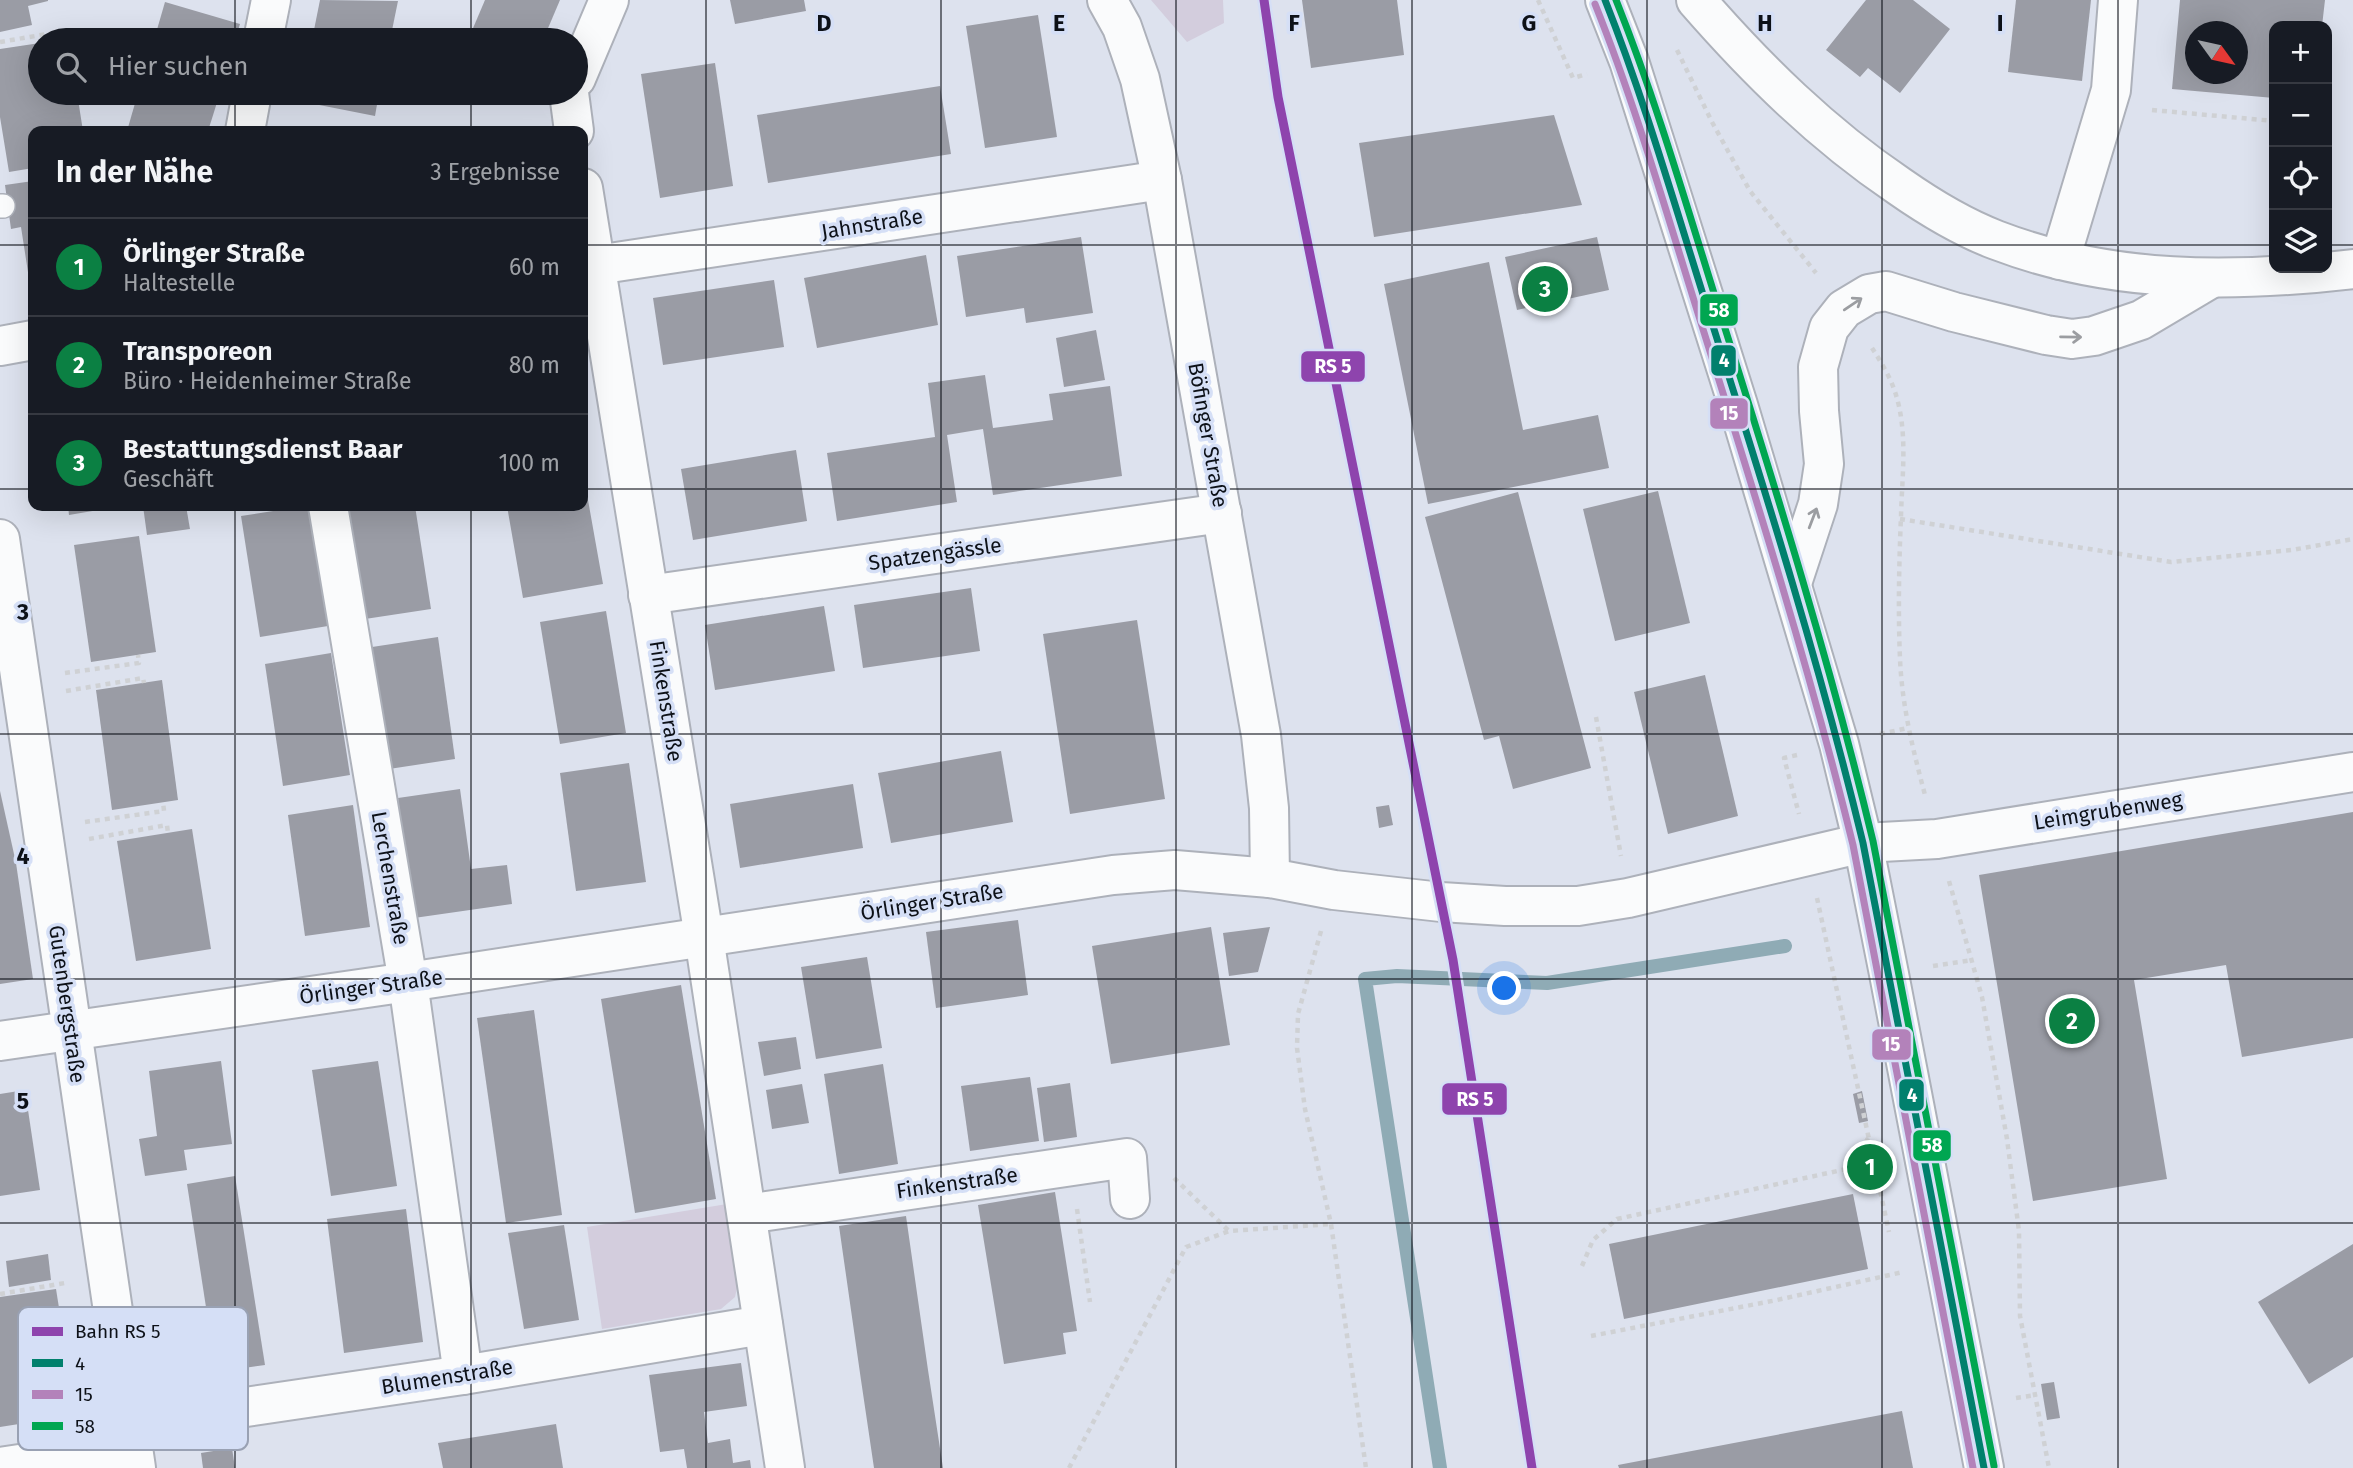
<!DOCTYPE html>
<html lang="de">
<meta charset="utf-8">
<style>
:root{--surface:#171b24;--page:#20242c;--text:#f1f3f6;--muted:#9ea1a6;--line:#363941;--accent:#0b8043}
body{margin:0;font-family:"Fira Sans",sans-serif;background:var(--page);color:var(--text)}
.controls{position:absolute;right:21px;top:21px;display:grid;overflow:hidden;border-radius:14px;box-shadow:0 7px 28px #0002}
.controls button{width:63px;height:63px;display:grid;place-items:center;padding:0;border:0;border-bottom:2px solid var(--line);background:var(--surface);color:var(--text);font:35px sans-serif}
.compass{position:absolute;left:2185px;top:21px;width:63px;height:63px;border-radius:50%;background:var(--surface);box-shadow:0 7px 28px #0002;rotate:123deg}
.you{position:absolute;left:1505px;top:989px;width:24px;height:24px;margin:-18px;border:5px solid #fff;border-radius:50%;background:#1a73e8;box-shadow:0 0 0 10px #1a73e833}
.badge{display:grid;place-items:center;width:46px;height:46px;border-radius:50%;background:var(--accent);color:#fff;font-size:23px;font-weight:700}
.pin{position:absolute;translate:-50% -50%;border:4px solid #fff;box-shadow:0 2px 7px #0006}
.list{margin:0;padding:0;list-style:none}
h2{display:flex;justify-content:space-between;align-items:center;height:91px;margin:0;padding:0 28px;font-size:30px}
h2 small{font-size:23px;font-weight:400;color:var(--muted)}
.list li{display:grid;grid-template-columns:46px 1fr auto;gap:21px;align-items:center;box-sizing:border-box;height:98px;padding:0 28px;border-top:2px solid var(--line)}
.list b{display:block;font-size:26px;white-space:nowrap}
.list p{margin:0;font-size:23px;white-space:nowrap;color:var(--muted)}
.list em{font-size:23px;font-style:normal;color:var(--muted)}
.icon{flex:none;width:38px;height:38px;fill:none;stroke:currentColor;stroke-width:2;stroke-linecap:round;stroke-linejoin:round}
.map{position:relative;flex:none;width:2353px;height:1468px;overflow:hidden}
.search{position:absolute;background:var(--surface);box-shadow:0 7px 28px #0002;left:28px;top:28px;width:560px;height:77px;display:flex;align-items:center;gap:18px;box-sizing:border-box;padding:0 24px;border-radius:38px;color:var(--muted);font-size:26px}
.panel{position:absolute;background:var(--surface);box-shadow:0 7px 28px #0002;left:28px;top:126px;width:560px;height:385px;border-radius:14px}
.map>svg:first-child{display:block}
</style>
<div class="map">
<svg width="2353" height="1468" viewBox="0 0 2353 1468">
<rect width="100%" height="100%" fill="#dde2ee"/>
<g fill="#d3cddd">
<path d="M 1151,0 L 1223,0 L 1224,23 L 1187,42 Z"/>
<path d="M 727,1204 L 739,1279 L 735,1297 L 721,1309 L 602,1329 L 587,1227 Z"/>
</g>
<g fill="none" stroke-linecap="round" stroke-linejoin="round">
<path stroke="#8fabb5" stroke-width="14" d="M 1440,1468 L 1365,979 L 1397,976 L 1547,983 L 1785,946"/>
</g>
<g fill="#9a9ca5" fill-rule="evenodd">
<path d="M 0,0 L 48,0 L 48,1 L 28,6 L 32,25 L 0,32 Z"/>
<path d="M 320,0 L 398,1 L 390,40 L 312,40 Z"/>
<path d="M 485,0 L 560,0 L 543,40 L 468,40 Z"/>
<path d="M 730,0 L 804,0 L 806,11 L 735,24 Z"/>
<path d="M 1302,0 L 1397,0 L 1404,55 L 1311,68 Z"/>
<path d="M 1866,0 L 1913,0 L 1950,29 L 1900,93 L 1868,68 L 1860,77 L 1826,50 Z"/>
<path d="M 2016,0 L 2091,0 L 2082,81 L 2008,72 Z"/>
<path d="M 2180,0 L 2325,0 L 2322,26 L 2274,26 L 2274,98 L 2172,89 ZM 2195,32 L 2238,32 L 2238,74 L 2195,74 Z"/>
<path d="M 165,2 L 240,24 L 235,40 L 154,40 Z"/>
<path d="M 1038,15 L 1057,137 L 985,148 L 966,26 Z"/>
<path d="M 40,43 L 40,93 L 77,93 L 83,131 L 33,131 L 33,168 L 9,172 L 0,117 L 0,49 Z"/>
<path d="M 715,63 L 733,186 L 660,198 L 641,74 Z"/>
<path d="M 940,86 L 951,154 L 768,183 L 757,115 Z"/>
<path d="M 138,93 L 220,93 L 208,131 L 127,131 Z"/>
<path d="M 301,93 L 379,93 L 375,116 L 299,101 Z"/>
<path d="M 1554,115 L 1582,205 L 1374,237 L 1359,143 Z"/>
<path d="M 33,181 L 33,298 L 32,298 L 21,227 L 11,229 L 5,185 Z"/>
<path d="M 1081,237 L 1093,313 L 1026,323 L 1024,308 L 966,317 L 957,256 Z"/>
<path d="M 1597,237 L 1609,290 L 1517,310 L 1505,257 Z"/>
<path d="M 926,255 L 938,325 L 817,348 L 804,278 Z"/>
<path d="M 1489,262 L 1523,430 L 1598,415 L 1609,468 L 1428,504 L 1384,284 Z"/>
<path d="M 774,280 L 784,347 L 663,365 L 653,298 Z"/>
<path d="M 1096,330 L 1105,380 L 1064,387 L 1056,338 Z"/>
<path d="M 985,375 L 993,428 L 1053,420 L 1049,394 L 1110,386 L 1122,476 L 993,495 L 983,429 L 947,435 L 957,502 L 837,521 L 827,453 L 935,437 L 928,383 Z"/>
<path d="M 796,450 L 807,521 L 693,540 L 681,469 Z"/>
<path d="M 583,472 L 603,584 L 523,598 L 507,506 L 583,506 Z"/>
<path d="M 1658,491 L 1690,623 L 1615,641 L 1583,509 Z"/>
<path d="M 1518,492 L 1591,768 L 1513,789 L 1499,736 L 1484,740 L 1425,517 Z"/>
<path d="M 68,506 L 116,506 L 116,507 L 69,515 Z"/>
<path d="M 143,506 L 186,506 L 190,529 L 147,535 Z"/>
<path d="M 305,506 L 309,506 L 328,626 L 260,637 L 241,516 Z"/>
<path d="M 348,506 L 415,506 L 431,609 L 365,619 Z"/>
<path d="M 139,536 L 156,652 L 91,662 L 74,545 Z"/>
<path d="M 971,588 L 980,651 L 863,668 L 854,605 Z"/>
<path d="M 824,606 L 835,671 L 715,690 L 705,625 Z"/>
<path d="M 606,611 L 626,733 L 560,744 L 540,622 Z"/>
<path d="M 1137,620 L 1165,799 L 1070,814 L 1043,634 Z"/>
<path d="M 438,637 L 455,759 L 389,769 L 372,647 Z"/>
<path d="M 331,653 L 350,775 L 283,786 L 265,664 Z"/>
<path d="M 1705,675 L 1738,816 L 1668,834 L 1634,692 Z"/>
<path d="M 162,680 L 178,800 L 112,810 L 96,690 Z"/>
<path d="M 1001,751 L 1013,822 L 891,843 L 878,773 Z"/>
<path d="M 629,763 L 646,882 L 576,891 L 560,773 Z"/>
<path d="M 853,784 L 863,848 L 740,868 L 730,804 Z"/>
<path d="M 460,789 L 471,869 L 507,865 L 512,904 L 414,918 L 398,798 Z"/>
<path d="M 0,791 L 16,863 L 33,979 L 0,984 Z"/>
<path d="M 353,805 L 370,927 L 305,936 L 288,815 Z"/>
<path d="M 1389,805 L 1393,825 L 1379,828 L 1376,807 Z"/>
<path d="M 2353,812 L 2353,1038 L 2242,1057 L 2226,965 L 2134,980 L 2167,1179 L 2033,1201 L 1979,875 Z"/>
<path d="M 192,829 L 211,949 L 136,961 L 117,841 Z"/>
<path d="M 1018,920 L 1028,995 L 936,1008 L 926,932 Z"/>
<path d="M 1211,927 L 1230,1045 L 1111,1064 L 1092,946 Z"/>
<path d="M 1270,927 L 1258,972 L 1229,976 L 1223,933 Z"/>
<path d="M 867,957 L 882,1048 L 816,1059 L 801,967 Z"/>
<path d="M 681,985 L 716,1199 L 635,1213 L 601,999 Z"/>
<path d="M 534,1010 L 562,1215 L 506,1223 L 477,1018 Z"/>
<path d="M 796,1037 L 801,1069 L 764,1076 L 758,1042 Z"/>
<path d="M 221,1061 L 232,1144 L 184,1150 L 187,1170 L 145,1176 L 139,1139 L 157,1136 L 149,1071 Z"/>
<path d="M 378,1061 L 397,1186 L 331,1196 L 312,1070 Z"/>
<path d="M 883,1064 L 898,1164 L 839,1174 L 824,1074 Z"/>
<path d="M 1030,1077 L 1039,1141 L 970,1151 L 961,1086 Z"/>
<path d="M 1070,1083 L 1077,1137 L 1044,1142 L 1037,1088 Z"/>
<path d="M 802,1084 L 809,1123 L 772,1129 L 766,1090 Z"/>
<path d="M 25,1090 L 40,1190 L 0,1196 L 0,1094 Z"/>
<path d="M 1862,1091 L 1868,1121 L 1859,1123 L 1853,1094 Z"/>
<path d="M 235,1176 L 265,1365 L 216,1372 L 187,1184 Z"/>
<path d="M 1055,1192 L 1077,1331 L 1063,1333 L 1066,1354 L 1004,1364 L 978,1205 Z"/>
<path d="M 1853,1194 L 1868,1269 L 1624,1319 L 1609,1244 Z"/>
<path d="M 406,1209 L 423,1342 L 344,1353 L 327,1219 Z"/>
<path d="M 906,1216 L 928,1370 L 943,1468 L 874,1468 L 861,1380 L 839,1226 Z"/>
<path d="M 564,1225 L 579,1320 L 524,1329 L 508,1233 Z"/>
<path d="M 2353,1244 L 2353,1357 L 2309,1384 L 2258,1302 Z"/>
<path d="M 48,1254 L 51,1280 L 9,1287 L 6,1261 Z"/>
<path d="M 56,1289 L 76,1415 L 0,1427 L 0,1297 Z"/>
<path d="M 741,1363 L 747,1406 L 704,1412 L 708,1443 L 730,1439 L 733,1463 L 750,1460 L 751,1468 L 687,1468 L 684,1449 L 660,1452 L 649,1375 Z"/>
<path d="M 2054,1382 L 2060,1418 L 2047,1420 L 2041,1384 Z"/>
<path d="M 1902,1411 L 1913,1468 L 1619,1468 L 1618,1465 Z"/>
<path d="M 556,1424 L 563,1468 L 443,1468 L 438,1443 Z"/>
<path d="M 232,1448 L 235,1468 L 203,1468 L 201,1453 Z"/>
</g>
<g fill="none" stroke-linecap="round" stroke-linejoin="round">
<defs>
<path id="lane" d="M 0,206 L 3,206"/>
<g id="street">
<path d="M 1107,0 L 1122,27 L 1140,79 L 1162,180 L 1261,735 L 1269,808 L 1270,878"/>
<path d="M 263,40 L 271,0"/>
<path d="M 576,78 L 609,0"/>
<path d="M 569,93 L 574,131"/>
<path d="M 245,131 L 252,93"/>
<path d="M 583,188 L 704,937 L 785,1468"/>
<path d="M 2060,260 L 2111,90 L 2118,0"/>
<path d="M 583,267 L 1162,180"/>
<path d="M 0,346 L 33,340"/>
<path d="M 328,506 L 408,982 L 463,1375"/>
<path d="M 0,539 L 136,1468"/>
<path d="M 648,595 L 1222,513"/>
<path d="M 0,1041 L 408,982 L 1113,875 L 1175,870 L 1270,878 L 1334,890 L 1441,902 L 1505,906 L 1578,906 L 1628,898 L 1863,843 L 1937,839 L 2353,772"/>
<path d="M 747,1214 L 1127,1158 L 1130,1199"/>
<path d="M 130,1424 L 463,1375 L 763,1325"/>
<path d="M 0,1467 L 133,1447"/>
</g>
<g id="secondary">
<path d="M 1605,0 L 1629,61 L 1738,405 L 1839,744 L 1863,843 L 1889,974 L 1984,1468"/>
<path d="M 1696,0 C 1757,70 1822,134 1899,186 C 1929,207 1962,227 1996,240 C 2111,284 2233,283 2353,269"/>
<path d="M 1792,583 L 1818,504 L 1824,464 L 1819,411 L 1818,367 L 1829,328 L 1844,309 L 1869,294 L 1886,291 L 1954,312 L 2046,335 L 2072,339 L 2094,336 L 2141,320 L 2210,279"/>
</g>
</defs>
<use href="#lane" stroke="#adb1ba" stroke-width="26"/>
<use href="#street" stroke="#adb1ba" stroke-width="42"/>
<use href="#secondary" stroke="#adb1ba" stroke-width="42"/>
<g stroke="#cfd1d4" stroke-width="4.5" stroke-dasharray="5 5" stroke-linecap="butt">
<path d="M 1538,0 L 1573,78 L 1587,74"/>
<path d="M 0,42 L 53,33 L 54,40"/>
<path d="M 1677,50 L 1712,122 L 1750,191 L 1816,273"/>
<path d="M 2152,110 L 2274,121"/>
<path d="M 1872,348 C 1881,362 1891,378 1896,395 C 1908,434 1902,476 1901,516 C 1899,564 1898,612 1900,659 C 1902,706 1913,750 1925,795"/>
<path d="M 1900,519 L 2171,562 L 2292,550 L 2353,539"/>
<path d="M 65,673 L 139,663 L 138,655"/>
<path d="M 66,691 L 143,678 L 144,683"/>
<path d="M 1596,717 L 1621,856"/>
<path d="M 1880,734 L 1908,728"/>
<path d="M 1797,755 L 1784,758 L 1799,814"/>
<path d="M 85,822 L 164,811 L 163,802"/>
<path d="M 89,839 L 167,825 L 168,833"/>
<path d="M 1949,881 L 1982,997 L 2007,1139 L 2019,1231 L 2020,1316 L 2049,1468"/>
<path d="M 1817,898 L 1889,1232"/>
<path d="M 1321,931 L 1298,1014 L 1297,1048 L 1305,1109 L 1331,1224 L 1366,1468"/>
<path d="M 1933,966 L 1972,960"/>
<path d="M 1174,1178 L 1229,1231"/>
<path d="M 1077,1209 L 1090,1302"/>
<path d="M 1582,1266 L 1593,1240 L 1617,1219 L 1851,1168 L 1868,1138"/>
<path d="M 0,1294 L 65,1283"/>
<path d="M 1591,1336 L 1777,1300 L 1903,1272"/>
<path d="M 2016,1398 L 2036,1395"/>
<path d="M 1069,1468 L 1186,1247 L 1229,1231 L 1331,1224"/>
</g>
<use href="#lane" stroke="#fafbfc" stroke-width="23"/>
<use href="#street" stroke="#fafbfc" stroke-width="38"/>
<use href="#secondary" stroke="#fafbfc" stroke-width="38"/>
<defs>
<path id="bus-1" d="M 1605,0 C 1647,106 1678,217 1713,326 C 1767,497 1821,669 1863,843 L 1984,1468"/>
<path id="bus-2" d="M 1595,4 C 1637,109 1668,218 1702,326 C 1756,498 1810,670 1853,845 L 1973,1468"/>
<path id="bus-3" d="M 1616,0 C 1658,105 1689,214 1723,322 C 1777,493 1831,666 1873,841 L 1994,1466"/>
</defs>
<use href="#bus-1" stroke="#d5dff6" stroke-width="12"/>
<use href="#bus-2" stroke="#d5dff6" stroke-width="12"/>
<use href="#bus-3" stroke="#d5dff6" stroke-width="12"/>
<use href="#bus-1" stroke="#01806d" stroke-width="7"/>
<use href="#bus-2" stroke="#b382ba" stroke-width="7"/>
<use href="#bus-3" stroke="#00a651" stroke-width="7"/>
<defs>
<path id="rail-1" d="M 1264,0 L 1278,97 L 1453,960 L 1532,1468"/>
</defs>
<use href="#rail-1" stroke="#d5dff6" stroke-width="14"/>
<use href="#rail-1" stroke="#8e44ad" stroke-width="9"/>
</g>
<defs><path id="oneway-shaft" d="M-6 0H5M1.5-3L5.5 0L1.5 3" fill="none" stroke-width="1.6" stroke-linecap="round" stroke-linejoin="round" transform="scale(1.75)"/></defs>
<g stroke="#9b9da1">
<use href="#oneway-shaft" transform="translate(1853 304) rotate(-34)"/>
<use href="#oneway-shaft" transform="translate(2071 337) rotate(1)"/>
<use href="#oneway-shaft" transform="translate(1813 518) rotate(-69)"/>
</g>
<path fill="none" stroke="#0d1118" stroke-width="2" stroke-opacity="0.55" d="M 235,0 L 235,40M 471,0 L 471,40M 706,0 L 706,1468M 941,0 L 941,1468M 1176,0 L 1176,1468M 1412,0 L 1412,1468M 1647,0 L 1647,1468M 1882,0 L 1882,1468M 2118,0 L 2118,1468M 235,93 L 235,131M 471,93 L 471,131M 0,245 L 33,245M 583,245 L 2274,245M 2327,245 L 2353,245M 0,489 L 33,489M 583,489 L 2353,489M 235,506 L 235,1468M 471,506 L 471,1468M 0,734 L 2353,734M 0,979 L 2353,979M 0,1223 L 2353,1223"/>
<g text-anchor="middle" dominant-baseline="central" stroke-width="7" stroke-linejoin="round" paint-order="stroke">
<g font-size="21" fill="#0d1118" stroke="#d5dff6">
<text transform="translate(872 224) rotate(-9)">Jahnstraße</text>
<text transform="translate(1208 435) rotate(80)">Böfinger Straße</text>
<text transform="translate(935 554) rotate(-8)">Spatzengässle</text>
<text transform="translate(666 701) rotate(81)">Finkenstraße</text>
<text transform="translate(2108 811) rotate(-9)">Leimgrubenweg</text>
<text transform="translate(390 878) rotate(80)">Lerchenstraße</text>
<text transform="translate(932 902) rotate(-9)">Örlinger Straße</text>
<text transform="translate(371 987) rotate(-8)">Örlinger Straße</text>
<text transform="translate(67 1004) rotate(82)">Gutenbergstraße</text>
<text transform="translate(957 1183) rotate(-8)">Finkenstraße</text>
<text transform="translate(447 1377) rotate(-9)">Blumenstraße</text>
</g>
</g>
<rect x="18" y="1307" width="230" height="143" rx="10" fill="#d5dff6" stroke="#99a1b3" stroke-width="2"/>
<rect x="32" y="1327" width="31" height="9" fill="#8e44ad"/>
<rect x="32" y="1359" width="31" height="8" fill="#01806d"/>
<rect x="32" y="1390" width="31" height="9" fill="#b382ba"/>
<rect x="32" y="1422" width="31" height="8" fill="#00a651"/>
<g font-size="19" fill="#0d1118">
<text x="75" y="1338">Bahn RS 5</text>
<text x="75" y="1370">4</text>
<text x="75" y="1401">15</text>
<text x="75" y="1433">58</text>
</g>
<g font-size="23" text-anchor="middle" font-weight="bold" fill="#0d1118" stroke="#d5dff6" stroke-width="7" stroke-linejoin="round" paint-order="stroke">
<text x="824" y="31">D</text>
<text x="1059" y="31">E</text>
<text x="1294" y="31">F</text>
<text x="1529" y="31">G</text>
<text x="1765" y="31">H</text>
<text x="2000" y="31">I</text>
<text x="23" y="620">3</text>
<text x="23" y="864">4</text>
<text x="23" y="1109">5</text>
</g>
<g stroke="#d5dff6" stroke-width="2.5">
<rect x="1699" y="293" width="40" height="34" rx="7" fill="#00a651"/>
<rect x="1710" y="344" width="27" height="33" rx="7" fill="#01806d"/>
<rect x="1300" y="350" width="66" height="33" rx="7" fill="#8e44ad"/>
<rect x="1709" y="397" width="40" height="33" rx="7" fill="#b382ba"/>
<rect x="1871" y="1028" width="41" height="33" rx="7" fill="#b382ba"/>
<rect x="1898" y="1078" width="27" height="34" rx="7" fill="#01806d"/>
<rect x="1441" y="1082" width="67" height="34" rx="7" fill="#8e44ad"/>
<rect x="1912" y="1129" width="40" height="33" rx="7" fill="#00a651"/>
</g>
<g font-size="19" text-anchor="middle" font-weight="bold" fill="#fff">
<text x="1719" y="317">58</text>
<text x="1724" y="367">4</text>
<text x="1333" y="373">RS 5</text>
<text x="1729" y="420">15</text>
<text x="1891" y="1051">15</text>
<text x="1912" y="1102">4</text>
<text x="1475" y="1106">RS 5</text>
<text x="1932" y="1152">58</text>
</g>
</svg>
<div class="controls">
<button>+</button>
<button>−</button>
<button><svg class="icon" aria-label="locate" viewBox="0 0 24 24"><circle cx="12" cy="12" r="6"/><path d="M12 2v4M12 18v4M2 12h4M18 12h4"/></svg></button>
<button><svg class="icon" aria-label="layers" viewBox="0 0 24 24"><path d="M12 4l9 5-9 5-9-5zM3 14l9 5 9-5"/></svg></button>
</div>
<svg class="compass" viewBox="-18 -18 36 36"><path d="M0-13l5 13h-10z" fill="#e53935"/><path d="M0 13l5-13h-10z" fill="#9ea1a6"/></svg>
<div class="you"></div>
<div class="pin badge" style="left:1870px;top:1167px">1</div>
<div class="pin badge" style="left:2072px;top:1021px">2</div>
<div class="pin badge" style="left:1545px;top:289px">3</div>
<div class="search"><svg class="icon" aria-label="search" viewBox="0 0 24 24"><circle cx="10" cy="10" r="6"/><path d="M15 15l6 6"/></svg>Hier suchen</div>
<section class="panel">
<h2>In der Nähe<small>3 Ergebnisse</small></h2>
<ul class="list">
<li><span class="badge">1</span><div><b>Örlinger Straße</b><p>Haltestelle</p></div><em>60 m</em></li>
<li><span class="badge">2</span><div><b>Transporeon</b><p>Büro · Heidenheimer Straße</p></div><em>80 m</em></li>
<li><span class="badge">3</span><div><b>Bestattungsdienst Baar</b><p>Geschäft</p></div><em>100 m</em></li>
</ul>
</section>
</div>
